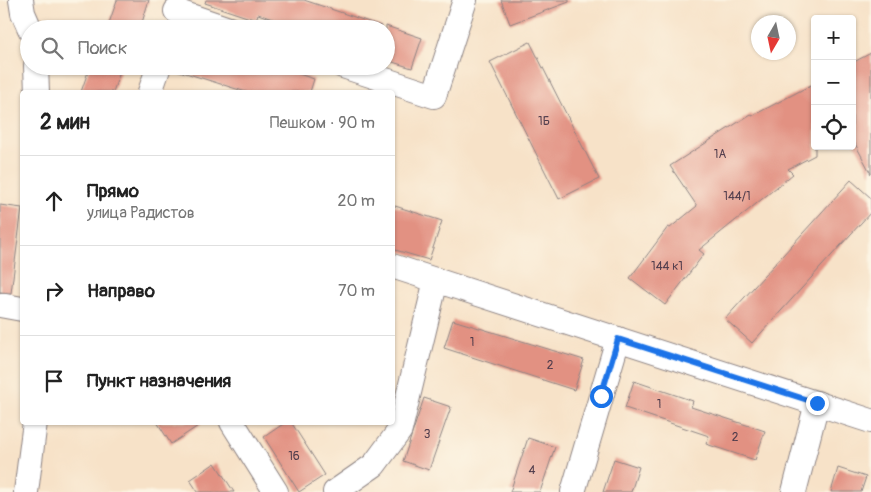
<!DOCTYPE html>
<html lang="ru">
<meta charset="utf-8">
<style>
:root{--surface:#fff;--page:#f6f6f6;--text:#222;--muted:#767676;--line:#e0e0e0}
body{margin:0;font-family:Pangolin,sans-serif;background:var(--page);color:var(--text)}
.controls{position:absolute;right:15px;top:15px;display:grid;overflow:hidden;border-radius:5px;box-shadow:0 1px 4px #0004}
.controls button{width:45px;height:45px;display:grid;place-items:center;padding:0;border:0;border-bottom:1px solid var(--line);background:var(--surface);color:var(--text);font:25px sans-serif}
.compass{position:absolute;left:751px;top:15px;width:45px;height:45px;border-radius:50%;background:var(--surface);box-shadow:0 1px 4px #0004;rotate:189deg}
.stop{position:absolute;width:15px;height:15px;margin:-11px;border:4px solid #1a73e8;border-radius:50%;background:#fff}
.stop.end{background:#1a73e8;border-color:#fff;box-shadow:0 1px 5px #0008}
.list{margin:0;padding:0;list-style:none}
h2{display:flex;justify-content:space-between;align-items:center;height:65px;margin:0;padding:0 20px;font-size:21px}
h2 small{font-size:16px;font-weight:400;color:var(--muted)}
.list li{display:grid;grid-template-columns:32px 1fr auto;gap:15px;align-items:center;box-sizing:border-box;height:90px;padding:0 20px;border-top:1px solid var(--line)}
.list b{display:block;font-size:19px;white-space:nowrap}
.list p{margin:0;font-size:16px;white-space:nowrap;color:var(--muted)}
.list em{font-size:16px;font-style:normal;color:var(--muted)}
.icon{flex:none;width:28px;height:28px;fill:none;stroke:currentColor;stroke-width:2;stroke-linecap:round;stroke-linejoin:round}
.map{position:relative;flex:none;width:871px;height:492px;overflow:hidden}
.search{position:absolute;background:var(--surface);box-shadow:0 1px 4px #0004;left:20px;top:20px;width:375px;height:55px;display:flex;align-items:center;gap:12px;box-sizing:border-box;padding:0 18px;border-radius:28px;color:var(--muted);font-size:19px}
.panel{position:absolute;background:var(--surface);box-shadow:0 1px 4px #0004;left:20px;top:90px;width:375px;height:335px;border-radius:5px}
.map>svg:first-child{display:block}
</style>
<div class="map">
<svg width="871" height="492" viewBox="0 0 871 492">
<rect width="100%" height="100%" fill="#fcf5e5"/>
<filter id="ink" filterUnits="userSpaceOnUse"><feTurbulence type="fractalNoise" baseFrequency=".02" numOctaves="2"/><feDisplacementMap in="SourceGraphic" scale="10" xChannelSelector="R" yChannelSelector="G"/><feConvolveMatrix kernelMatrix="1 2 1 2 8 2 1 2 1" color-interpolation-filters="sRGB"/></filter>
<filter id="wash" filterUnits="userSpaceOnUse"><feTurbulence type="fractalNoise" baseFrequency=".0096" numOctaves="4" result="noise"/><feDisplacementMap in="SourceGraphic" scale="20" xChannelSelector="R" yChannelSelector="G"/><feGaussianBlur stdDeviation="1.12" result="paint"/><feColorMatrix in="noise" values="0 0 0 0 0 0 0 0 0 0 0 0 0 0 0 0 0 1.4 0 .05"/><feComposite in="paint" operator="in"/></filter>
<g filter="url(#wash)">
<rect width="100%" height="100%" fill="#f7e2c8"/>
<g id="blocks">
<g fill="#e29182">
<path d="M 117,0 L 149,0 L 140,29 L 107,29 Z"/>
<path d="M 206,0 L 304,0 L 381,26 L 381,29 L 301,29 L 258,14 L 256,20 L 205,3 Z"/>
<path d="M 501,0 L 569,0 L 569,2 L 510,24 Z"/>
<path d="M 386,26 L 422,38 L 412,68 L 386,60 Z"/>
<path d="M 530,42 L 599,179 L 559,199 L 490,62 Z"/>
<path d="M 871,53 L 871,174 L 852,138 L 852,63 Z"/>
<path d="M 90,66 L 122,66 L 113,92 L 81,92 Z"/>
<path d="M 176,66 L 275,66 L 314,79 L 310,92 L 246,92 L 176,70 Z"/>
<path d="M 815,83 L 815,155 L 788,169 L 793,174 L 699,250 L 704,254 L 665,305 L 630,278 L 668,227 L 670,228 L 697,206 L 670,166 L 751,114 L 752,116 Z"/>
<path d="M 851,180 L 871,198 L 871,212 L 752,343 L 725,319 Z"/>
<path d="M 0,205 L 22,208 L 11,293 L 0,292 Z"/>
<path d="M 392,205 L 442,221 L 429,260 L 392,249 Z"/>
<path d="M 453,320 L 584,360 L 574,390 L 444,348 Z"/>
<path d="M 634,381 L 693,401 L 691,407 L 765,431 L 755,460 L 706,444 L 709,436 L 625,408 Z"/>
<path d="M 424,398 L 451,407 L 429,470 L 403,461 Z"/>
<path d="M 157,422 L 204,422 L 171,444 Z"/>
<path d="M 286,422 L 291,422 L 325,475 L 299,492 L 264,437 Z"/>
<path d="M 528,438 L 555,447 L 540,492 L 510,492 Z"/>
<path d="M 614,459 L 639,467 L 631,492 L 603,492 Z"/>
<path d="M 215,463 L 234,492 L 198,492 L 190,480 Z"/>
<path d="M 838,468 L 866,477 L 861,492 L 831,492 Z"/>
</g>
</g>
</g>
<g filter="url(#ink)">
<use href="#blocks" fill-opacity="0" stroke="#8c8282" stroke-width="1"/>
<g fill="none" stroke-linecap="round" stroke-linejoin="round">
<defs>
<g id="minor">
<path d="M 21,0 L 23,13 L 30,29"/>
<path d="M 176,11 L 229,29"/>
<path d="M 36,66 L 37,92"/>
<path d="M 343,66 L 434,96 L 465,0"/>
<path d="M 150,92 L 159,66"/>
<path d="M 392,266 L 871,421"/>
<path d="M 0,305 L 22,309"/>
<path d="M 232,422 L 276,492"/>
<path d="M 26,492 L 35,422"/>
<path d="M 335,492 L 374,465 L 400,430 L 436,280"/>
<path d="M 573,492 L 618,339"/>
<path d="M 794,492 L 817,403"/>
</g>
</defs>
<use href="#minor" stroke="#8c8282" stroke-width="26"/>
<use href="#minor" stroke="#fff" stroke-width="24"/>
</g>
</g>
<g fill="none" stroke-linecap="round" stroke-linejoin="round" filter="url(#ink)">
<path stroke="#1a73e8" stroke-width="6" d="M 601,396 L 618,339 L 817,403"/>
</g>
<g text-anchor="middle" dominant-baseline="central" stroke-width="4" stroke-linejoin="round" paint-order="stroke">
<g font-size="12" fill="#523e4d">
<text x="544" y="121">1Б</text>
<text x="720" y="154">1А</text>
<text x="737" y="196">144/1</text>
<text x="667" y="266">144 к1</text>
<text x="472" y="342">1</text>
<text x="550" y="365">2</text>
<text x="659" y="404">1</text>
<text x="427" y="434">3</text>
<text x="735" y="437">2</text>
<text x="294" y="456">16</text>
<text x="532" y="470">4</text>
</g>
</g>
</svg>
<div class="controls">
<button>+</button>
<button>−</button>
<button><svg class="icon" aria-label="locate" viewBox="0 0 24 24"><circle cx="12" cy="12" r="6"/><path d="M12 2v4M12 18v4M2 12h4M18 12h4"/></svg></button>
</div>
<svg class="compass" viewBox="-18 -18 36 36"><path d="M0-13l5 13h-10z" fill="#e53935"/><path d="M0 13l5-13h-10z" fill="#767676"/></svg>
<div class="stop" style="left:601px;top:396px"></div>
<div class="stop end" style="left:817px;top:403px"></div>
<div class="search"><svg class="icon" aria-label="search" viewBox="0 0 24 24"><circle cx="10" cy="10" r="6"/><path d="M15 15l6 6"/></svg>Поиск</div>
<section class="panel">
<h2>2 мин<small>Пешком · 90 m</small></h2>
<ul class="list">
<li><svg class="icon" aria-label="ahead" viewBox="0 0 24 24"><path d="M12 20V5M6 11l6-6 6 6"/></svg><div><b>Прямо</b><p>улица Радистов</p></div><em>20 m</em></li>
<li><svg class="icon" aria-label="right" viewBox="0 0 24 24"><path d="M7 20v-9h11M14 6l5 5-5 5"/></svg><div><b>Направо</b></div><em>70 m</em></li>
<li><svg class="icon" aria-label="arrive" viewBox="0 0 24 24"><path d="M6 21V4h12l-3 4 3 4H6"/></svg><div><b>Пункт назначения</b></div></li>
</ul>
</section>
</div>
